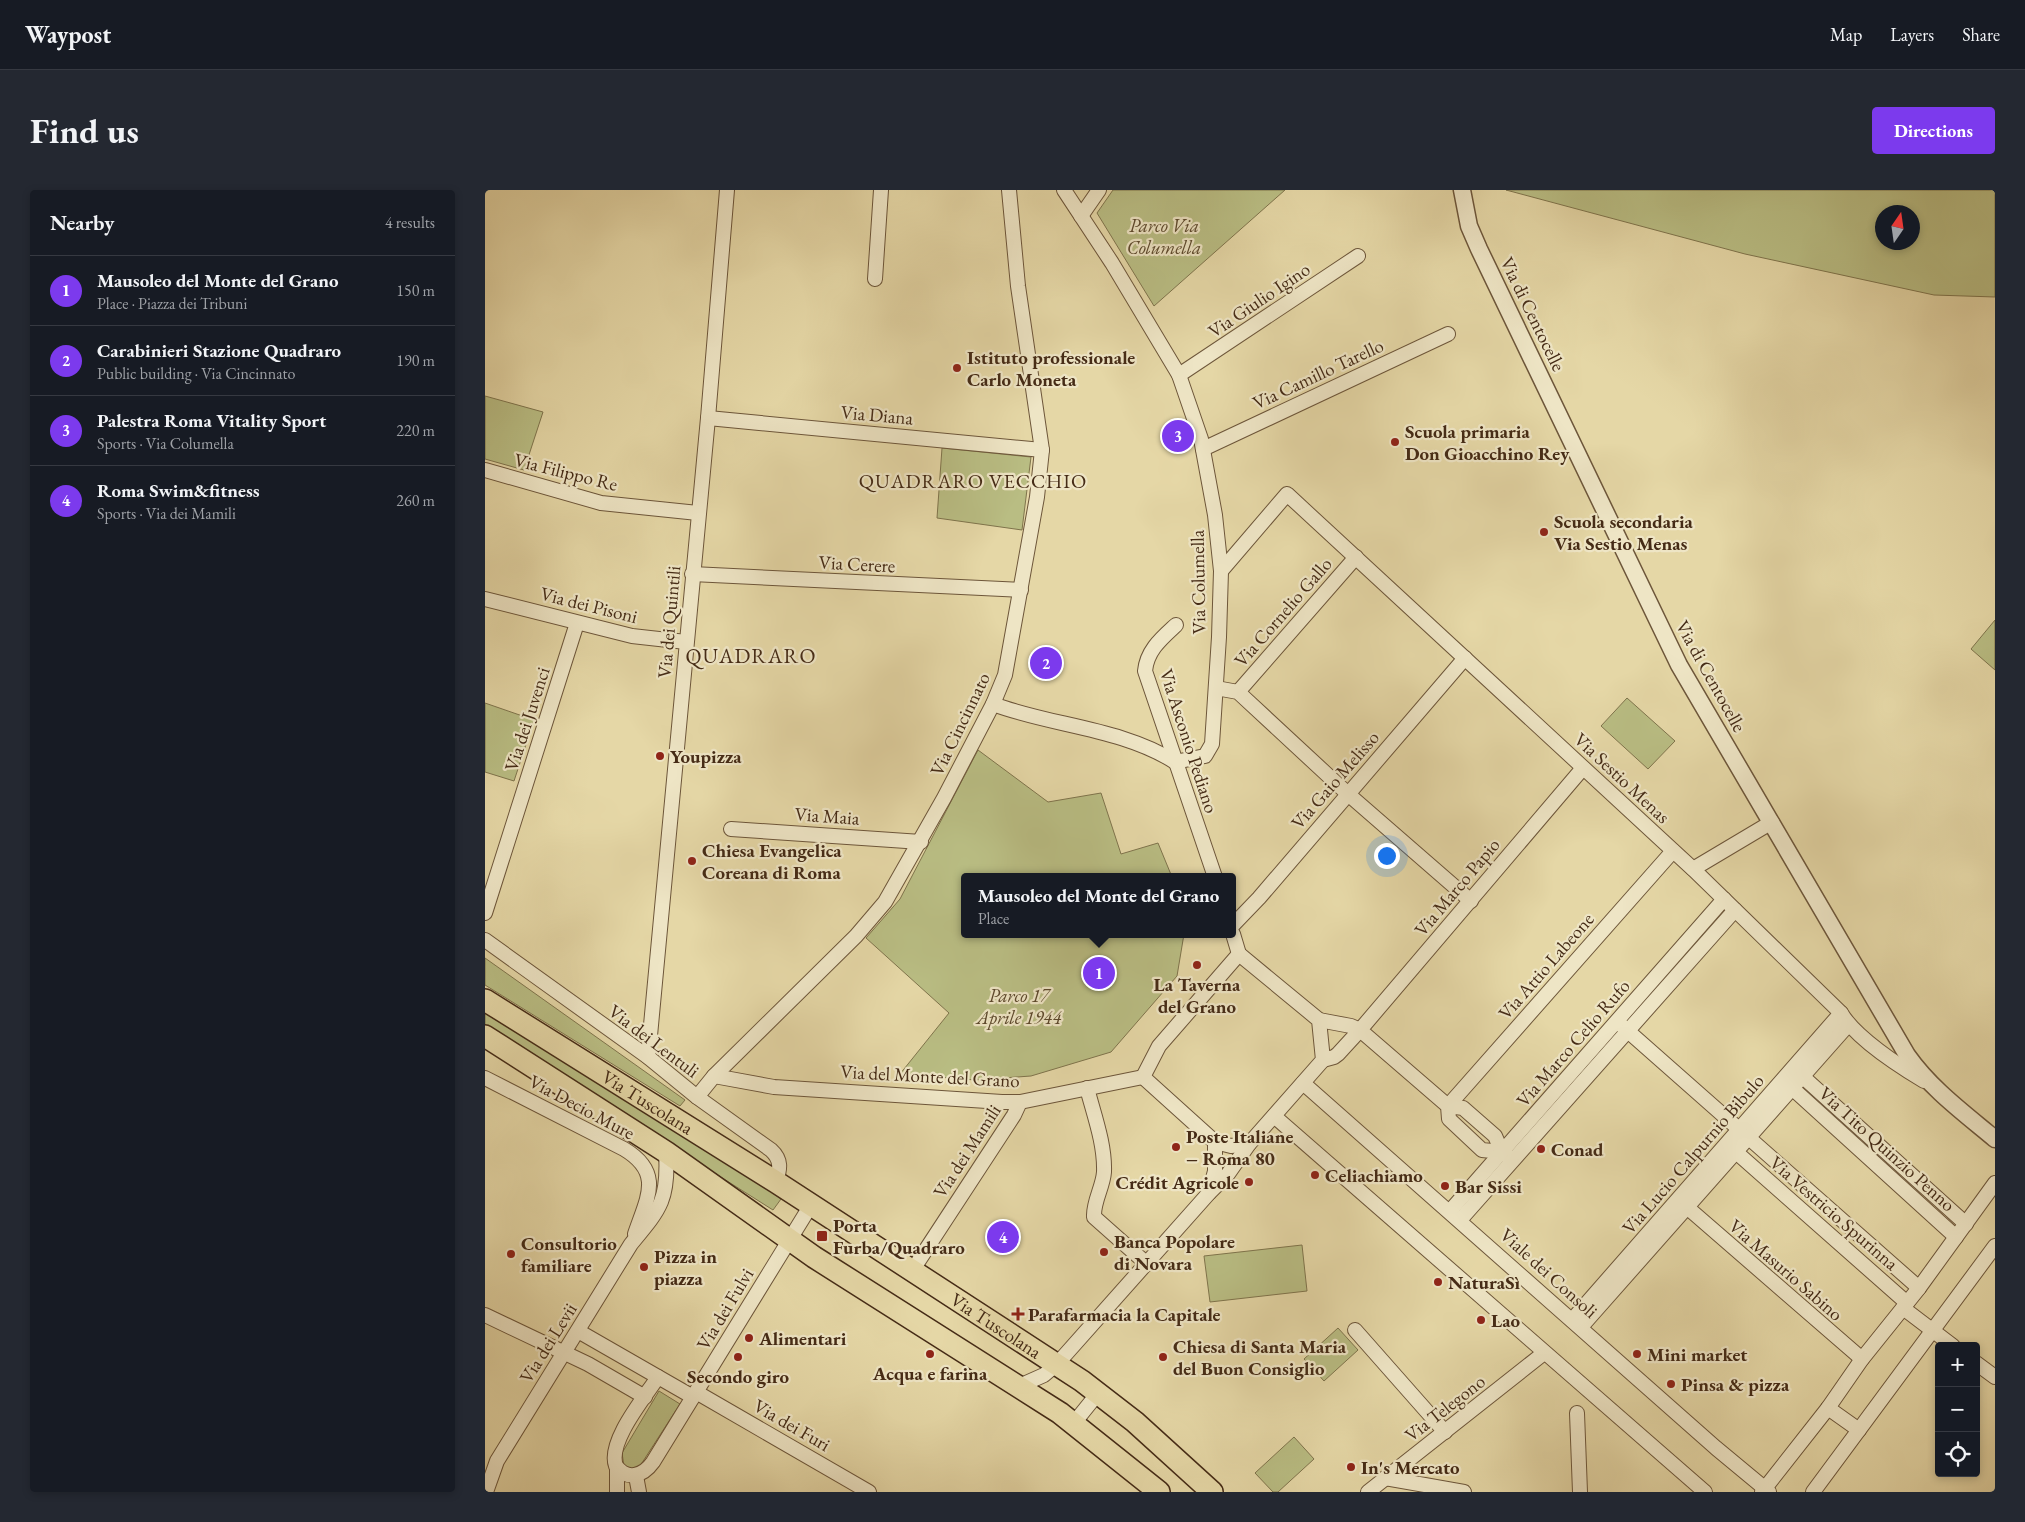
<!DOCTYPE html>
<meta charset="utf-8">
<style>
:root{--surface:#171b24;--page:#242831;--text:#f1f3f6;--muted:#9ea1a6;--line:#363941;--accent:#7c3aed}
body{margin:0;font-family:"EB Garamond",serif;background:var(--page);color:var(--text)}
.controls{position:absolute;right:15px;bottom:15px;display:grid;overflow:hidden;border-radius:5px;box-shadow:0 2px 8px #0003}
.controls button{width:45px;height:45px;display:grid;place-items:center;padding:0;border:0;border-bottom:1px solid var(--line);background:var(--surface);color:var(--text);font:25px sans-serif}
.compass{position:absolute;left:1390px;top:15px;width:45px;height:45px;border-radius:50%;background:var(--surface);box-shadow:0 2px 8px #0003;rotate:13deg}
.you{position:absolute;left:901px;top:665px;width:18px;height:18px;margin:-12px;border:4px solid #fff;border-radius:50%;background:#1a73e8;box-shadow:0 0 0 8px #1a73e833}
.badge{display:grid;place-items:center;width:32px;height:32px;border-radius:50%;background:var(--accent);color:#fff;font-size:16px;font-weight:700}
.pin{position:absolute;translate:-50% -50%;border:2px solid #fff;box-shadow:0 1px 5px #0006}
.popup{position:absolute;left:476px;top:683px;width:275px;height:65px;box-sizing:border-box;display:grid;place-content:center;border-radius:5px;background:var(--surface);filter:drop-shadow(0 1px 4px #0005);font-size:16px;white-space:nowrap;color:var(--muted)}
.popup b{font-size:19px;color:var(--text)}
.popup::after{content:'';position:absolute;left:50%;top:100%;margin-left:-10px;border:10px solid transparent;border-top-color:var(--surface)}
.list{margin:0;padding:0;list-style:none}
h2{display:flex;justify-content:space-between;align-items:center;height:65px;margin:0;padding:0 20px;font-size:21px}
h2 small{font-size:16px;font-weight:400;color:var(--muted)}
.list li{display:grid;grid-template-columns:32px 1fr auto;gap:15px;align-items:center;box-sizing:border-box;height:70px;padding:0 20px;border-top:1px solid var(--line)}
.list b{display:block;font-size:19px;white-space:nowrap}
.list p{margin:0;font-size:16px;white-space:nowrap;color:var(--muted)}
.list em{font-size:16px;font-style:normal;color:var(--muted)}
.icon{flex:none;width:28px;height:28px;fill:none;stroke:currentColor;stroke-width:2;stroke-linecap:round;stroke-linejoin:round}
.map{position:relative;flex:none;width:1510px;height:1302px;overflow:hidden;border-radius:5px}
header{display:flex;align-items:center;gap:30px;box-sizing:border-box;height:70px;padding:0 25px;background:var(--surface);border-bottom:1px solid var(--line)}
header strong{font-size:24px}
nav{display:flex;gap:28px;margin-inline-start:auto;font-size:18px}
.intro{display:flex;align-items:center;justify-content:space-between;box-sizing:border-box;height:120px;padding:0 30px}
h1{margin:0;font-size:35px}
.button{padding:12px 22px;border-radius:5px;background:var(--accent);color:#fff;font-size:18px;font-weight:700}
main{display:flex;gap:30px;padding:0 30px}
aside{flex:1;background:var(--surface);border-radius:5px;box-shadow:0 2px 8px #0003}
.map>svg:first-child{display:block}
</style>
<header>
<strong>Waypost</strong>
<nav><a>Map</a><a>Layers</a><a>Share</a></nav>
</header>
<div class="intro"><h1>Find us</h1><a class="button">Directions</a></div>
<main>
<aside>
<h2>Nearby<small>4 results</small></h2>
<ul class="list">
<li><span class="badge">1</span><div><b>Mausoleo del Monte del Grano</b><p>Place · Piazza dei Tribuni</p></div><em>150 m</em></li>
<li><span class="badge">2</span><div><b>Carabinieri Stazione Quadraro</b><p>Public building · Via Cincinnato</p></div><em>190 m</em></li>
<li><span class="badge">3</span><div><b>Palestra Roma Vitality Sport</b><p>Sports · Via Columella</p></div><em>220 m</em></li>
<li><span class="badge">4</span><div><b>Roma Swim&amp;fitness</b><p>Sports · Via dei Mamili</p></div><em>260 m</em></li>
</ul>
</aside>
<div class="map">
<svg width="1510" height="1302" viewBox="0 0 1510 1302">
<rect width="100%" height="100%" fill="#e5d7a6"/>
<filter id="stains"><feTurbulence type="fractalNoise" baseFrequency=".004" numOctaves="4"/><feColorMatrix values="0 0 0 0 .2 0 0 0 0 .09 0 0 0 0 .02 0 0 0 .5 -.17"/></filter>
<radialGradient id="worn" r=".72"><stop offset=".6" stop-color="#630" stop-opacity="0"/><stop offset="1" stop-color="#630" stop-opacity=".3"/></radialGradient>
<g fill="#b9bd83" stroke="#7f744c" fill-rule="evenodd">
<path d="M 628,0 L 800,0 L 669,116 L 612,23 Z"/>
<path d="M 1021,0 L 1510,0 L 1510,107 L 1449,105 L 1260,64 ZM 1398,22 L 1428,22 L 1428,52 L 1398,52 Z"/>
<path d="M 0,206 L 58,222 L 39,280 L 0,269 Z"/>
<path d="M 457,258 L 546,267 L 537,340 L 452,328 Z"/>
<path d="M 1510,430 L 1510,480 L 1486,459 Z"/>
<path d="M 1142,508 L 1190,551 L 1163,579 L 1116,536 Z"/>
<path d="M 0,513 L 49,530 L 29,591 L 0,582 Z"/>
<path d="M 493,560 L 563,612 L 616,603 L 636,664 L 673,653 L 687,687 L 480,687 L 480,744 L 699,744 L 692,786 L 626,862 L 546,886 L 490,890 L 415,884 L 464,823 L 381,748 L 415,709 Z"/>
<path d="M 0,768 L 200,910 L 195,916 L 0,795 Z"/>
<path d="M 0,820 L 264,985 L 296,1009 L 288,1020 L 0,838 Z"/>
<path d="M 817,1055 L 822,1101 L 725,1112 L 719,1066 Z"/>
<path d="M 853,1138 L 873,1160 L 839,1191 L 819,1169 Z"/>
<path d="M 174,1201 L 195,1214 L 155,1276 L 148,1280 L 139,1276 L 137,1263 Z"/>
<path d="M 809,1247 L 829,1269 L 793,1302 L 788,1302 L 770,1283 Z"/>
</g>
<g fill="none" stroke-linecap="round" stroke-linejoin="round">
<defs>
<g id="minor">
<path d="M 596,26 L 614,0"/>
<path d="M 390,89 L 396,0"/>
<path d="M 694,185 L 873,66"/>
<path d="M 223,228 L 557,260"/>
<path d="M 718,259 L 963,144"/>
<path d="M 0,280 L 116,313 L 213,323"/>
<path d="M 736,381 L 802,304 L 1208,679 L 1356,823 C 1370,847 1414,876 1439,891"/>
<path d="M 207,384 L 536,400"/>
<path d="M 0,409 L 147,446 L 201,452"/>
<path d="M 691,435 C 677,448 662,460 660,481 L 730,687"/>
<path d="M 731,498 L 753,502 L 863,604 L 986,711"/>
<path d="M 753,502 L 871,367"/>
<path d="M 508,514 C 566,536 637,538 690,572 L 720,566 L 727,554 L 734,447 L 736,381 L 730,325 L 716,249 L 694,185 L 627,73 L 579,0"/>
<path d="M 246,639 L 436,652"/>
<path d="M 1208,679 L 1287,632"/>
<path d="M 0,723 L 92,433"/>
<path d="M 748,735 L 774,708 L 980,468"/>
<path d="M 748,744 L 754,764"/>
<path d="M 0,750 L 163,867 L 212,907 L 286,960 C 297,970 295,979 291,992"/>
<path d="M 834,830 L 866,836 L 875,840 L 853,864 L 849,867 L 838,870"/>
<path d="M 1136,835 L 1434,1098"/>
<path d="M 163,867 L 223,228 L 242,0"/>
<path d="M 229,886 L 289,897 L 517,912 L 535,912 L 658,887"/>
<path d="M 1317,886 L 1481,1034"/>
<path d="M 658,887 L 674,856 L 754,764"/>
<path d="M 658,887 L 730,952 L 746,956 L 764,954"/>
<path d="M 0,888 L 139,959 C 179,983 162,1008 150,1044"/>
<path d="M 818,893 L 1231,1258 L 1284,1302"/>
<path d="M 602,898 C 609,925 620,954 619,982 C 618,997 608,1012 609,1027 L 662,1074"/>
<path d="M 1307,898 L 1471,1047"/>
<path d="M 212,907 L 229,886 L 371,746 L 400,712 L 459,608 L 508,514 L 520,485 L 552,307 L 557,260 L 533,96 L 524,0"/>
<path d="M 963,916 L 1188,661"/>
<path d="M 963,916 L 978,918 L 1010,946 L 1017,962 L 1022,966"/>
<path d="M 789,926 L 1220,1302"/>
<path d="M 1017,962 L 997,960 L 964,929 L 963,916 L 875,840 L 1098,578"/>
<path d="M 1251,962 L 1422,1113"/>
<path d="M 724,1003 L 730,981 L 730,952"/>
<path d="M 1196,1012 L 1377,1169"/>
<path d="M 965,1021 L 1239,709"/>
<path d="M 975,1030 L 1250,720"/>
<path d="M 427,1081 L 529,925 L 535,912"/>
<path d="M 1418,1118 L 1468,1156"/>
<path d="M 0,1125 L 103,1174 L 160,1207"/>
<path d="M 1087,1130 L 1356,823"/>
<path d="M 1096,1137 L 1363,835"/>
<path d="M 870,1140 L 960,1242"/>
<path d="M 93,1141 L 208,1207"/>
<path d="M 1491,1173 L 1510,1187"/>
<path d="M 173,1187 C 160,1207 122,1252 131,1276 C 142,1291 158,1286 168,1272 L 326,1015"/>
<path d="M 532,1197 L 559,1185 L 572,1174 L 724,1003 L 743,984 L 764,954 L 838,870 L 834,830 L 754,764"/>
<path d="M 211,1202 L 384,1302"/>
<path d="M 1343,1218 L 1374,1240"/>
<path d="M 1092,1223 L 1095,1302"/>
<path d="M 589,1233 L 614,1202"/>
<path d="M 151,1286 L 154,1302"/>
<path d="M 900,1288 L 979,1302"/>
<path d="M 1,1302 L 12,1271 L 146,1054 C 175,1019 184,1010 181,962"/>
<path d="M 132,1302 L 132,1279"/>
<path d="M 883,1302 L 1059,1163"/>
<path d="M 1277,1302 L 1343,1218 L 1377,1169 L 1434,1098 L 1510,993"/>
<path d="M 1328,1302 L 1510,1056"/>
</g>
<path id="tertiary" d="M 977,0 L 984,36 L 994,59 L 1194,475 L 1422,865 C 1446,899 1479,923 1510,949"/>
<g id="primary">
<path id="s1" d="M 0,810 L 291,992 L 597,1191 L 650,1232 L 727,1302"/>
<path d="M 0,846 L 181,962 L 329,1067 L 575,1223 L 674,1302"/>
</g>
</defs>
<use href="#minor" stroke="#6d563a" stroke-width="16"/>
<use href="#tertiary" stroke="#6d563a" stroke-width="19"/>
<use href="#primary" stroke="#452b16" stroke-width="24"/>
<use href="#minor" stroke="#eee5c5" stroke-width="14"/>
<use href="#tertiary" stroke="#eee5c5" stroke-width="16"/>
<use href="#primary" stroke="#e5d7a6" stroke-width="21"/>
</g>
<g fill="#8f2418" stroke="#eee5c5" stroke-width="2">
<circle cx="472" cy="178" r="5"/>
<circle cx="910" cy="252" r="5"/>
<circle cx="1059" cy="342" r="5"/>
<circle cx="175" cy="566" r="5"/>
<circle cx="207" cy="671" r="5"/>
<circle cx="712" cy="775" r="5"/>
<circle cx="691" cy="957" r="5"/>
<circle cx="1056" cy="959" r="5"/>
<circle cx="830" cy="985" r="5"/>
<circle cx="764" cy="992" r="5"/>
<circle cx="960" cy="996" r="5"/>
<rect x="331" y="1040" width="12" height="12" rx="2.5"/>
<circle cx="619" cy="1062" r="5"/>
<circle cx="26" cy="1064" r="5"/>
<circle cx="159" cy="1077" r="5"/>
<circle cx="953" cy="1092" r="5"/>
<path d="M530.5 1116.5h5v5h5v5h-5v5h-5v-5h-5v-5h5z"/>
<circle cx="996" cy="1130" r="5"/>
<circle cx="264" cy="1148" r="5"/>
<circle cx="445" cy="1164" r="5"/>
<circle cx="1152" cy="1164" r="5"/>
<circle cx="253" cy="1167" r="5"/>
<circle cx="678" cy="1167" r="5"/>
<circle cx="1186" cy="1194" r="5"/>
<circle cx="866" cy="1277" r="5"/>
</g>
<g text-anchor="middle" dominant-baseline="central" stroke-width="4.5" stroke-linejoin="round" paint-order="stroke">
<g font-size="19" font-style="italic" fill="#5c482c" stroke="#eee5c5">
<text x="679" y="35">Parco Via<tspan x="679" dy="22">Columella</tspan></text>
<text x="534" y="805">Parco 17<tspan x="534" dy="22">Aprile 1944</tspan></text>
</g>
<g font-size="19" fill="#452b16" stroke="#eee5c5">
<text transform="translate(774 110) rotate(-34)">Via Giulio Igino</text>
<text transform="translate(1048 124) rotate(64)">Via di Centocelle</text>
<text transform="translate(833 184) rotate(-25)">Via Camillo Tarello</text>
<text transform="translate(392 225) rotate(5)">Via Diana</text>
<text transform="translate(81 282) rotate(14)">Via Filippo Re</text>
<text transform="translate(372 374) rotate(3)">Via Cerere</text>
<text transform="translate(713 392) rotate(-91)">Via Columella</text>
<text transform="translate(104 415) rotate(14)">Via dei Pisoni</text>
<text transform="translate(798 422) rotate(-49)">Via Cornelio Gallo</text>
<text transform="translate(184 432) rotate(-85)">Via dei Quintili</text>
<text transform="translate(1226 486) rotate(61)">Via di Centocelle</text>
<text transform="translate(42 529) rotate(-72)">Via dei Juvenci</text>
<text transform="translate(475 534) rotate(-64)">Via Cincinnato</text>
<text transform="translate(704 551) rotate(72)">Via Asconio Pediano</text>
<text transform="translate(1137 588) rotate(43)">Via Sestio Menas</text>
<text transform="translate(850 590) rotate(-49)">Via Gaio Melisso</text>
<text transform="translate(342 626) rotate(4)">Via Maia</text>
<text transform="translate(972 697) rotate(-50)">Via Marco Papio</text>
<text transform="translate(1061 776) rotate(-49)">Via Attio Labeone</text>
<text transform="translate(169 851) rotate(37)">Via dei Lentuli</text>
<text transform="translate(1088 853) rotate(-49)">Via Marco Celio Rufo</text>
<text transform="translate(445 886) rotate(3)">Via del Monte del Grano</text>
<text stroke="none"><textPath href="#s1" startOffset="192">Via Tuscolana</textPath></text>
<text transform="translate(97 917) rotate(28)">Via Decio Mure</text>
<text transform="translate(1402 959) rotate(42)">Via Tito Quinzio Penno</text>
<text transform="translate(482 961) rotate(-57)">Via dei Mamili</text>
<text transform="translate(1208 964) rotate(-49)">Via Lucio Calpurnio Bibulo</text>
<text transform="translate(1349 1023) rotate(41)">Via Vestricio Spurinna</text>
<text transform="translate(1301 1080) rotate(41)">Via Masurio Sabino</text>
<text transform="translate(1064 1083) rotate(42)">Viale dei Consoli</text>
<text transform="translate(240 1119) rotate(-59)">Via dei Fulvi</text>
<text stroke="none"><textPath href="#s1" startOffset="606">Via Tuscolana</textPath></text>
<text transform="translate(63 1153) rotate(-58)">Via dei Levii</text>
<text transform="translate(960 1218) rotate(-38)">Via Telegono</text>
<text transform="translate(307 1235) rotate(30)">Via dei Furi</text>
</g>
<g font-size="19" font-weight="bold" fill="#452b16" stroke="#eee5c5" text-anchor="start">
<text x="482" y="167">Istituto professionale<tspan x="482" dy="22">Carlo Moneta</tspan></text>
<text x="920" y="241">Scuola primaria<tspan x="920" dy="22">Don Gioacchino Rey</tspan></text>
<text x="1069" y="331">Scuola secondaria<tspan x="1069" dy="22">Via Sestio Menas</tspan></text>
<text x="185" y="566">Youpizza</text>
<text x="217" y="660">Chiesa Evangelica<tspan x="217" dy="22">Coreana di Roma</tspan></text>
<text x="712" y="794" text-anchor="middle">La Taverna<tspan x="712" dy="22">del Grano</tspan></text>
<text x="701" y="946">Poste Italiane<tspan x="701" dy="22">– Roma 80</tspan></text>
<text x="1066" y="959">Conad</text>
<text x="840" y="985">Celiachiamo</text>
<text x="754" y="992" text-anchor="end">Crédit Agricole</text>
<text x="970" y="996">Bar Sissi</text>
<text x="348" y="1035">Porta<tspan x="348" dy="22">Furba/Quadraro</tspan></text>
<text x="629" y="1051">Banca Popolare<tspan x="629" dy="22">di Novara</tspan></text>
<text x="36" y="1053">Consultorio<tspan x="36" dy="22">familiare</tspan></text>
<text x="169" y="1066">Pizza in<tspan x="169" dy="22">piazza</tspan></text>
<text x="963" y="1092">NaturaSì</text>
<text x="543" y="1124">Parafarmacia la Capitale</text>
<text x="1006" y="1130">Lao</text>
<text x="274" y="1148">Alimentari</text>
<text x="688" y="1156">Chiesa di Santa Maria<tspan x="688" dy="22">del Buon Consiglio</tspan></text>
<text x="1162" y="1164">Mini market</text>
<text x="445" y="1183" text-anchor="middle">Acqua e farina</text>
<text x="253" y="1186" text-anchor="middle">Secondo giro</text>
<text x="1196" y="1194">Pinsa &amp; pizza</text>
<text x="876" y="1277">In's Mercato</text>
</g>
<g font-size="20" letter-spacing="1" fill="#452b16" stroke="#eee5c5">
<text x="488" y="291">QUADRARO VECCHIO</text>
</g>
<g font-size="21" letter-spacing="1" fill="#452b16" stroke="#eee5c5">
<text x="266" y="465">QUADRARO</text>
</g>
</g>
<rect width="100%" height="100%" filter="url(#stains)"/>
<rect width="100%" height="100%" fill="url(#worn)"/>
</svg>
<div class="controls">
<button>+</button>
<button>−</button>
<button><svg class="icon" aria-label="locate" viewBox="0 0 24 24"><circle cx="12" cy="12" r="6"/><path d="M12 2v4M12 18v4M2 12h4M18 12h4"/></svg></button>
</div>
<svg class="compass" viewBox="-18 -18 36 36"><path d="M0-13l5 13h-10z" fill="#e53935"/><path d="M0 13l5-13h-10z" fill="#9ea1a6"/></svg>
<div class="you"></div>
<div class="pin badge" style="left:614px;top:783px">1</div>
<div class="popup"><b>Mausoleo del Monte del Grano</b>Place</div>
<div class="pin badge" style="left:561px;top:473px">2</div>
<div class="pin badge" style="left:693px;top:246px">3</div>
<div class="pin badge" style="left:518px;top:1047px">4</div>
</div>
</main>
